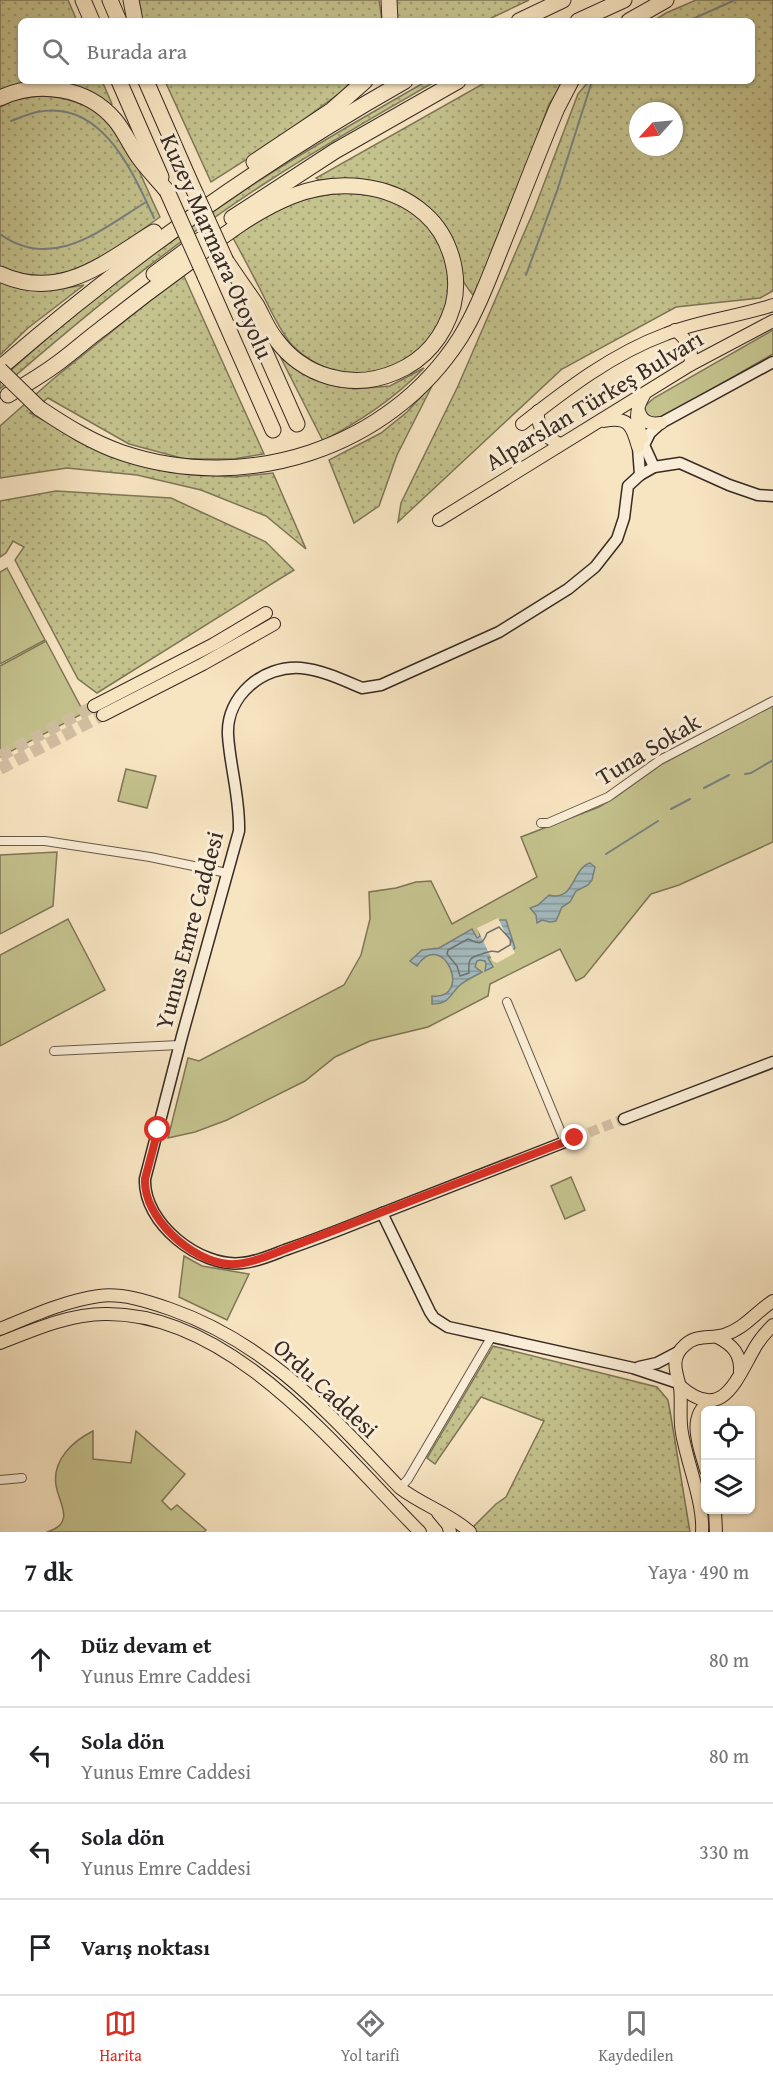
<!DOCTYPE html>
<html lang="tr">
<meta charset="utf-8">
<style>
:root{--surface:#fff;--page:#f6f6f6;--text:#202124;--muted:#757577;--line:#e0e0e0;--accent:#d93025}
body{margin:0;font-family:"Gentium Book Plus",serif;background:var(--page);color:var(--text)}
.controls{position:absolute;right:18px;bottom:18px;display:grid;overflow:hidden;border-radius:9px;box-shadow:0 2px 4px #0004}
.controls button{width:54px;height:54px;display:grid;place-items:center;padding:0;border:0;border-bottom:2px solid var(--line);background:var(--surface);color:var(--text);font:30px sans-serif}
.compass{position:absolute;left:629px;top:102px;width:54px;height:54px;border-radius:50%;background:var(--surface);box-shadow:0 2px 4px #0004;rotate:243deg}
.stop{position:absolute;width:18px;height:18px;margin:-14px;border:4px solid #d93025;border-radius:50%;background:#fff}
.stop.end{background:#d93025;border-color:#fff;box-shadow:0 2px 6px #0008}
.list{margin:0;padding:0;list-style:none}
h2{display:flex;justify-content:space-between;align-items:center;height:78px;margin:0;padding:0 24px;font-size:26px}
h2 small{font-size:20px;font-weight:400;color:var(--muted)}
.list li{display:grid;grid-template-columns:39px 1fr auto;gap:18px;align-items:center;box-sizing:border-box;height:96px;padding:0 24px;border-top:2px solid var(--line)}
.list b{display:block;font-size:22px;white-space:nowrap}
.list p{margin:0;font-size:20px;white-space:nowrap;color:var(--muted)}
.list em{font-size:20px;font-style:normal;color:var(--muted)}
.icon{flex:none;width:33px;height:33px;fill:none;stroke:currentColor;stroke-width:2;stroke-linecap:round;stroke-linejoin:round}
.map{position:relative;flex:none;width:773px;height:1532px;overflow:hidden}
.search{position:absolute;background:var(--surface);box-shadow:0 2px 4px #0004;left:18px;right:18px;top:18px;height:66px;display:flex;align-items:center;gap:15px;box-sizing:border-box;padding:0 21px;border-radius:9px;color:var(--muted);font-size:22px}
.sheet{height:462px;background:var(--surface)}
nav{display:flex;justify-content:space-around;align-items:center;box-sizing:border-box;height:84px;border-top:2px solid var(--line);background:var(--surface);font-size:16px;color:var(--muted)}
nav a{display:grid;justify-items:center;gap:3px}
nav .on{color:var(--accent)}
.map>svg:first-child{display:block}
</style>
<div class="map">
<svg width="773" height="1532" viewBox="0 0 773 1532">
<defs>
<pattern id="grass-dots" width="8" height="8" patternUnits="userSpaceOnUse" patternTransform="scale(1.5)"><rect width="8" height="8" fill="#c4c28d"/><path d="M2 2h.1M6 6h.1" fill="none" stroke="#a09e73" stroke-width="1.8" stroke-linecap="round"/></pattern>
<pattern id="water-rules" width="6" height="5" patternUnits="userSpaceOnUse" patternTransform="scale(1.5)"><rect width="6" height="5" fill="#a3bbbf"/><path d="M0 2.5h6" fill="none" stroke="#86989b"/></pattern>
</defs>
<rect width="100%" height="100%" fill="#f7e4c1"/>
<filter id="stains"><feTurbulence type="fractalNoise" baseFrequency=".00333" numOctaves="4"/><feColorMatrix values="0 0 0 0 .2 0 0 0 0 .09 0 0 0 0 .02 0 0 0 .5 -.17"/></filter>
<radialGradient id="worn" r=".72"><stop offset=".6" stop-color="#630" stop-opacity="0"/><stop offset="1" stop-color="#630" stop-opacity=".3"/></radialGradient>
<g fill="url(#grass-dots)" stroke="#7e7658" stroke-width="1.5" fill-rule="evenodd">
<path d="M 0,0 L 68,0 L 77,21 L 21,21 L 21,81 L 102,81 L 112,104 L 109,107 L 95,96 L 0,92 Z"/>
<path d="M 139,0 L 379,0 L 382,21 L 142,21 Z"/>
<path d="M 396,0 L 529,0 L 485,21 L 397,21 Z"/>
<path d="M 696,0 L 773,0 L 773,291 L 760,298 L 676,307 L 562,369 L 398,522 L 401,503 L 458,386 L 534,210 L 578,94 L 589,81 L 752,81 L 752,21 L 653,21 L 666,13 ZM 638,111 L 674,111 L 674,147 L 638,147 Z"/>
<path d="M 165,81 L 352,81 L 341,92 L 266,147 L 211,182 Z"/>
<path d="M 427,81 L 436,81 C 379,114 322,146 267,182 C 173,243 85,315 0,389 L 0,380 C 54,332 110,283 169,241 C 252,182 339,131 427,81 Z"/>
<path d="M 488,81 L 565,81 L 549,104 L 499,242 L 473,295 C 452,271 454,245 440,219 C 438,216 433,212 430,209 C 401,179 358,176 319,180 L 316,178 Z"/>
<path d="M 39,96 C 68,96 98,107 118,130 C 121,134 124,141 127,146 C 139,169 149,194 160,217 C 116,248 56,301 0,266 L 0,107 L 14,100 Z"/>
<path d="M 348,193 C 371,195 393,197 413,211 C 425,220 434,234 440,247 C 469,308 423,374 358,374 C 334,374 310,363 293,346 C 282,334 274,317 267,303 C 256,281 245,260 233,238 C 272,211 299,195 348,193 Z"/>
<path d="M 183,274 L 264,454 L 233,459 L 185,459 L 129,444 L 48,398 L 30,413 L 111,456 L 181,473 L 234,477 L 273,473 L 306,549 L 266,516 L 201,490 L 137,475 L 67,468 L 0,478 L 0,426 L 52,380 Z"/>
<path d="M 0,281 C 28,293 54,290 84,285 L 28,328 L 0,355 Z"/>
<path d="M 281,358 L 316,380 L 354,389 L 390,386 L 424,368 C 393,400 361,420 323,441 Z"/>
<path d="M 433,384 L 397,455 L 379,506 L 354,523 L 329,460 L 381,433 L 407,412 Z"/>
<path d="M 56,491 L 171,498 L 266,542 L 294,570 L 97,693 L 78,679 L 15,560 L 24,547 L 13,541 L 6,553 L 0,557 L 0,501 Z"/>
<path d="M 493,1346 L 657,1387 L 668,1400 L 670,1411 L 690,1532 L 476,1532 L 472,1528 L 496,1504 L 506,1497 L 544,1421 L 481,1397 L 435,1464 L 427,1458 Z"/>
</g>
<g fill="#c4c28d" stroke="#7e7658" stroke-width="1.5">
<path d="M 773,330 L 773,354 L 667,415 L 655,419 L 646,415 L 644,407 L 654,398 Z"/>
<path d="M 7,568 L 45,640 L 0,664 L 0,572 Z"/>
<path d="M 46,641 L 84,713 L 0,757 L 0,666 Z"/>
<path d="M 773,705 L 773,842 L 679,885 L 651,894 L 584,977 L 576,981 L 560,949 L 490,984 L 488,996 L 428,1027 L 370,1041 L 335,1057 L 305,1081 L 227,1120 L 195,1132 L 168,1138 L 188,1058 L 199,1061 L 344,985 L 361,955 L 370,919 L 369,892 L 396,888 L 416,882 L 431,881 L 452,924 L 537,877 L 521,837 L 599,807 L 614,798 L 662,764 Z"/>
<path d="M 126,769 L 156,776 L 147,808 L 118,801 Z"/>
<path d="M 57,852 L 53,906 L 0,934 L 0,855 Z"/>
<path d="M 68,919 L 105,990 L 0,1046 L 0,955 Z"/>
<path d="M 571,1177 L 585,1210 L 565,1219 L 551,1186 Z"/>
<path d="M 184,1256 L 202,1266 L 249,1274 L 227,1320 L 179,1297 Z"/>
<path d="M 93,1431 L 93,1459 L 131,1463 L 136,1431 L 185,1474 L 162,1501 L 171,1510 L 177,1505 L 206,1530 L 204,1532 L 47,1532 C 77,1523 58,1502 56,1485 C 52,1460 73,1441 93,1431 Z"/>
</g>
<g fill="url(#water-rules)" stroke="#788181" stroke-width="1.5">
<path d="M 590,863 L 595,867 L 592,880 L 588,885 L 576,891 L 570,902 L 562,907 L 556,921 L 550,922 L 542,920 L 537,923 L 536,915 L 530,908 L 538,905 L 549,895 C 575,902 572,868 590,863 Z"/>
<path d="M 500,920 L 506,920 L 515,948 L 512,951 L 488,958 L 493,967 L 485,971 L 486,964 L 485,961 L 480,960 L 477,961 L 475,967 L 482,972 C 475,976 466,980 460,985 C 449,995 450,1004 432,1004 L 432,996 C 474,1000 443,927 417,966 L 410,961 L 422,950 L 439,948 L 472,929 L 477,938 L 480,936 L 479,930 Z"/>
</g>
<path fill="#f7e4c1" d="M 498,918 L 515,953 L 497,963 L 493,961 L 496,968 L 477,928 Z"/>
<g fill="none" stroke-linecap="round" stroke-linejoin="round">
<path stroke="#6e7372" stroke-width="1.5" d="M 499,927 L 511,940 L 510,945 L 498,952 C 490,950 489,952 482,954 C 470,957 468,959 469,973 L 460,976 L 457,966 L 447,954 L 448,950 L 468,939 C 478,943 482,947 487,933 Z"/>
<g stroke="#788181" stroke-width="2">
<path d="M 688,21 L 735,0"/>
<path d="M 11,121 C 19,118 28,114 37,112 C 102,99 132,171 154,218"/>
<path d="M 0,234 C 52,272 101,230 146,202"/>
<path d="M 526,275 L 557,191 L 592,81"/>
<path d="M 745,774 L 751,773 L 773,760"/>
<path d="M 704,788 L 729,775"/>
<path d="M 671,809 L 690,799"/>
<path d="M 606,854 L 658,821"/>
</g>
<path stroke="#d1bfa2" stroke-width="10" stroke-dasharray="10 5" stroke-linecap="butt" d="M 575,1138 L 624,1119"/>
<g stroke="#d1bfa2" stroke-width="12" stroke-dasharray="12 6" stroke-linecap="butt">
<path d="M 0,756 L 94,706"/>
<path d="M 0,769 L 103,715"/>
</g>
<defs>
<g id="street">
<path d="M 541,823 L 548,823 L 608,797 L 660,760 L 773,701"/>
<path d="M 0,841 L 45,841 L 150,857 L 227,873"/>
<path d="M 507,1002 L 565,1142"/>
<path d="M 54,1051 L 179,1045"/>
<path d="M 0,1480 L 22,1478"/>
<path d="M 400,1488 L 408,1479 L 492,1336"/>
</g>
<g id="secondary">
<path d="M 638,447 L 640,475"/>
<path d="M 654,467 L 644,445 L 650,433 L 661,423 L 773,362"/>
<path d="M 624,1119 L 773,1062"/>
<path d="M 575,1138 C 504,1165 433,1193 362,1221 C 337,1231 311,1241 285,1250 C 272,1255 257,1262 242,1263 C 200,1268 143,1223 145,1179 L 182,1036 L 239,831 C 240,798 230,767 228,735 C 226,696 263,665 301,668 C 322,670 343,680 362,688 L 381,685 L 499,632 L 568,589 L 595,567 L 617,539 L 624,518 L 628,486 L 640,475 L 654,467 L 680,463 L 729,485 L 758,495 L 773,496"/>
<path d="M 382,1213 L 430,1312 L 434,1318 L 448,1327 L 633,1368 L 678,1383"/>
<path d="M 639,1367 L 657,1363 L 678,1352"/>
</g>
<g id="primary">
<path d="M 675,330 C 687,339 694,351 690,365"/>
<path d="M 638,408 C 641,421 649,425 661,423"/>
<path d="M 538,411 C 537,428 544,437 560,444"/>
<path d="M 604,421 C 628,416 632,425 638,447"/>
<path d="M 522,424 C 567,389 612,354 666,334 C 701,320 738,317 773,305"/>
<path d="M 642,438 C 636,419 634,413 644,395"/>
<path d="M 439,520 L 690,365 L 773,321"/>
<path d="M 94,706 L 214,644 L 266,613"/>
<path d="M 103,715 L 203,664 L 274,624"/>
<path d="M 0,1329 C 32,1316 64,1301 99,1296 C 122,1293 147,1301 170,1309 C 270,1344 329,1414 400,1488 C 422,1505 449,1513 470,1532"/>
<path d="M 717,1337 C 733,1345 741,1354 740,1372"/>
<path d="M 0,1343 C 33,1330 69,1314 105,1314 C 232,1312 338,1450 420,1532"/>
<path d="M 680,1386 C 721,1422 735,1383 753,1351 C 758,1341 765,1333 773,1325"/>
<path d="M 706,1470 C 700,1447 686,1418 710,1401"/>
<path d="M 715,1510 L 716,1532"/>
<path d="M 438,1513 L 448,1525 L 450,1532"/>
<path d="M 702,1532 C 704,1503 687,1463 682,1433 C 679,1418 682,1402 680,1387 C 676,1371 670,1358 685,1345 C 697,1334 710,1339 724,1335 C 744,1329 756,1312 773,1301"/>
</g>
<g id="highway">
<path d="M 83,0 L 92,21"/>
<path d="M 110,0 L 119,21"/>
<path d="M 131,0 L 135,21"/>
<path d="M 389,0 L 390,21"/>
<path d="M 519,21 L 563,0"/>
<path d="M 578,21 L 624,0"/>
<path d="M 629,21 L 666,0"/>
<path d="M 119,81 L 161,177"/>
<path d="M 146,81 L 188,177"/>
<path d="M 0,98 C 38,80 87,87 115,120 C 125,132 131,147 140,159 C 148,170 158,180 167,191"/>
<path d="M 254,162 L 332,110 L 365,81"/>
<path d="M 232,218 L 335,151 L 458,81"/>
<path d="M 0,274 C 61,302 105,262 154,232"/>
<path d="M 154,274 L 200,240"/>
<path d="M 205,276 L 273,430"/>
<path d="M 240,295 L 297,424"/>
<path d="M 0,368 C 126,259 260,163 405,81"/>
<path d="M 8,395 C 25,385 42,375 58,363 C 73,352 86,340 101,329 C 130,306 159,284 188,263 C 220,238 254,211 292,196 C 335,179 389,182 425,214 C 450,236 461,274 453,306 C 444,336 425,360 396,372 C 352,391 303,377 275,338 C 267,328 263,317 257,306 C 247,291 236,276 226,261"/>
<path d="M 39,408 C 66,426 93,443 123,453 C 246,494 389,449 460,338 C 478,309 490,275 503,243 C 521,198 538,153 557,108 L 571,81"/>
</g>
</defs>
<use href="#street" stroke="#68594b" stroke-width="10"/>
<use href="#secondary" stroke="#382b24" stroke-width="13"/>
<use href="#primary" stroke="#382b24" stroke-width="14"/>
<use href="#highway" stroke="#382b24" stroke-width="17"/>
<use href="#street" stroke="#faedd7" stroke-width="8"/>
<use href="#secondary" stroke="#faedd7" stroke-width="10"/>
<use href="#primary" stroke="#f7e4c1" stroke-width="12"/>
<use href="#highway" stroke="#f7e4c1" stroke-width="15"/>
<defs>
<g id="highway-bridge">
<path d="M 188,177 L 226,261"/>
<path d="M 167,191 L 205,276"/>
<path d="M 0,370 L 39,408"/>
</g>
</defs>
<use href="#highway-bridge" stroke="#382b24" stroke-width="17" stroke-linecap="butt"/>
<use href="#highway-bridge" stroke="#f7e4c1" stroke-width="15"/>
</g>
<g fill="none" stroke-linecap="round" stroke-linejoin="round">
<path stroke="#d93025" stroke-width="8" d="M 158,1130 L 145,1179 C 143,1217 191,1261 228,1264 C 241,1265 253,1261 265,1257 L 575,1138"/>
</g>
<g text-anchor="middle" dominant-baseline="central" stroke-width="6" stroke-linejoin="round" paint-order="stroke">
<g font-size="24" fill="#382b24" stroke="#faedd7">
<text transform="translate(217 246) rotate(66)">Kuzey Marmara Otoyolu</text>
<text transform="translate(594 400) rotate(-31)">Alparslan Türkeş Bulvarı</text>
<text transform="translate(648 749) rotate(-31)">Tuna Sokak</text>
<text transform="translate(189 930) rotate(-75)">Yunus Emre Caddesi</text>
<text transform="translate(326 1388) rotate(43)">Ordu Caddesi</text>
</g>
</g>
<rect width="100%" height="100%" filter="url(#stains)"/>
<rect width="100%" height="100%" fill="url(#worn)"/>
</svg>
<div class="controls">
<button><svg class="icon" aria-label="locate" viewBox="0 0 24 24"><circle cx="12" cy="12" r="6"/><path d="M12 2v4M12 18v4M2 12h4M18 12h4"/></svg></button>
<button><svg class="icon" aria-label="layers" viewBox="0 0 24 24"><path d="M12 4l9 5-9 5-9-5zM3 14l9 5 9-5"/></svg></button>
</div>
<svg class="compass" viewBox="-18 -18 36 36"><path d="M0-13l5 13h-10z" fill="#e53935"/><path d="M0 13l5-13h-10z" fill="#757577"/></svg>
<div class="stop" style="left:158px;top:1130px"></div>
<div class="stop end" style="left:575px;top:1138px"></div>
<div class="search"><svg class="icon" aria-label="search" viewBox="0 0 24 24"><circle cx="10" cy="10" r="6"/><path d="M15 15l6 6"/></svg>Burada ara</div>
</div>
<section class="sheet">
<h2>7 dk<small>Yaya · 490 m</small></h2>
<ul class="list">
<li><svg class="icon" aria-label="ahead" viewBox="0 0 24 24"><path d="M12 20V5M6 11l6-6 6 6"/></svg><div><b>Düz devam et</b><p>Yunus Emre Caddesi</p></div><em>80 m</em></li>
<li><svg class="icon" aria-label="left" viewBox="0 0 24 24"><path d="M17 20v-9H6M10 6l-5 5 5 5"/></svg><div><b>Sola dön</b><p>Yunus Emre Caddesi</p></div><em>80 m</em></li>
<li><svg class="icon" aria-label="left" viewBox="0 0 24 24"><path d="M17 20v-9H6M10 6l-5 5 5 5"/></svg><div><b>Sola dön</b><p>Yunus Emre Caddesi</p></div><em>330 m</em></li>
<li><svg class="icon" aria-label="arrive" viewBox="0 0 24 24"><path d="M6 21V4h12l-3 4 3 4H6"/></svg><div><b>Varış noktası</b></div></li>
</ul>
</section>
<nav>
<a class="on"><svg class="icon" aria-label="map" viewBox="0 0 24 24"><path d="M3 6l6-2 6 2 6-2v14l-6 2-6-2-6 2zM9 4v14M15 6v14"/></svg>Harita</a>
<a><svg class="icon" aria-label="directions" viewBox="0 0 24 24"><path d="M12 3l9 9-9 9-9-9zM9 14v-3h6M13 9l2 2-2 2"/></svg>Yol tarifi</a>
<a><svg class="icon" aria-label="saved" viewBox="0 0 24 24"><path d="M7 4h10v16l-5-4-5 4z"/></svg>Kaydedilen</a>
</nav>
